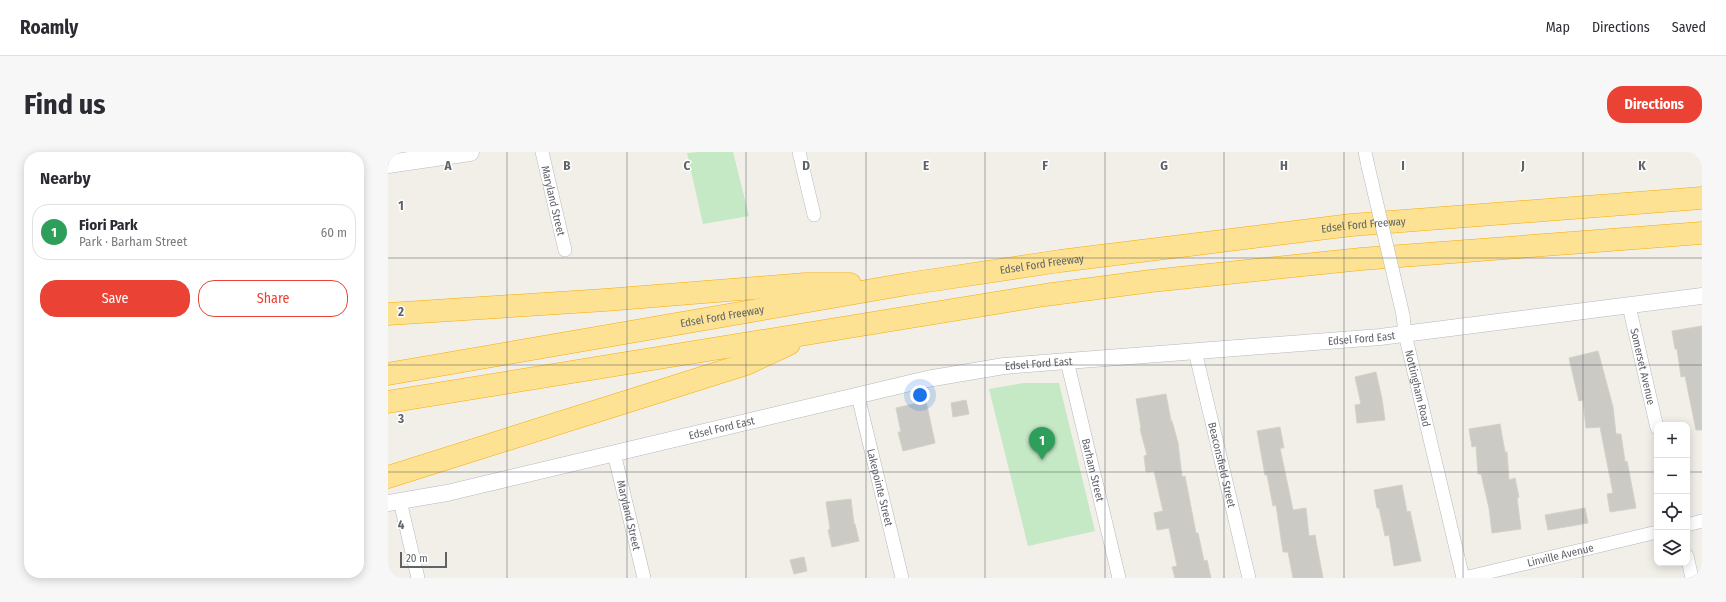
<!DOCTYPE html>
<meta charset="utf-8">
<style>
:root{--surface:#fff;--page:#f7f7f7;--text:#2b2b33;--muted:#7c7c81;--line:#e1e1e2;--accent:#ea4335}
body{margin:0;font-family:"Fira Sans Condensed",sans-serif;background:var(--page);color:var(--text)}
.controls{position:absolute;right:12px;bottom:12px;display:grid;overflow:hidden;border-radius:8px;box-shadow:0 2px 10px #0003}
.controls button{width:36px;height:36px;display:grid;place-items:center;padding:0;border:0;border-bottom:1px solid var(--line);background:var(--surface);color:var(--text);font:20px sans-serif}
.scale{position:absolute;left:12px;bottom:10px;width:47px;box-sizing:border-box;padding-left:4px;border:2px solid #5f6368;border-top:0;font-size:11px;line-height:14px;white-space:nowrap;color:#5f6368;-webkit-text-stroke:3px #fff;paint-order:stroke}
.you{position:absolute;left:532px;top:243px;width:14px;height:14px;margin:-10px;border:3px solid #fff;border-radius:50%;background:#1a73e8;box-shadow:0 0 0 6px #1a73e833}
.badge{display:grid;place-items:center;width:26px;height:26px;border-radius:50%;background:var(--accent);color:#fff;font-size:13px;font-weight:700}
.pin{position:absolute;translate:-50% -33px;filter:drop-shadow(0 1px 2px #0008)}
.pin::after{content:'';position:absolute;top:21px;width:14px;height:12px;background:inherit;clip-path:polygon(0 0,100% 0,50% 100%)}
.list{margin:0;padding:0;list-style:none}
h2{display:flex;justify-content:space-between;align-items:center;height:52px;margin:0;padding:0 16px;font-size:17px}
h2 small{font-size:13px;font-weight:400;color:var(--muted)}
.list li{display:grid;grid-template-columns:26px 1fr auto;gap:12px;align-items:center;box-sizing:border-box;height:56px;margin:0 8px 8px;padding:0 8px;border:1px solid var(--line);border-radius:16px}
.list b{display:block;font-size:15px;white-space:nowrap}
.list p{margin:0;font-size:13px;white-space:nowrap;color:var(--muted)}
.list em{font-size:13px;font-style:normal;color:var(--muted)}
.actions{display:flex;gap:8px;padding:12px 16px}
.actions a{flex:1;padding:9px 0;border:1px solid var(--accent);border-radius:16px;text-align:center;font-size:14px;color:var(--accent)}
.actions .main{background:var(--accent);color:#fff}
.icon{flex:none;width:22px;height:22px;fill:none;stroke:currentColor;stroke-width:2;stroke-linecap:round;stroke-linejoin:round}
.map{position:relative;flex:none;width:1314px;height:426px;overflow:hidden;border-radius:16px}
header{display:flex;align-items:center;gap:24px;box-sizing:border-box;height:56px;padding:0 20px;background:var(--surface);border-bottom:1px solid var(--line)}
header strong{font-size:19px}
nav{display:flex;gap:22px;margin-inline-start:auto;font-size:14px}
.intro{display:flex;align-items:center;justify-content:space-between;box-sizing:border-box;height:96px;padding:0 24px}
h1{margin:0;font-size:28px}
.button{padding:10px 18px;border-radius:16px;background:var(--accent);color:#fff;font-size:14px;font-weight:700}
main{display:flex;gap:24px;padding:0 24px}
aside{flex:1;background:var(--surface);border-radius:16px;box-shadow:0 2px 10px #0003}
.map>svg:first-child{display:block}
</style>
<header>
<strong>Roamly</strong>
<nav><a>Map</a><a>Directions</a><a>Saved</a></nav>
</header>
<div class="intro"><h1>Find us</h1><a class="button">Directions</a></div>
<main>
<aside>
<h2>Nearby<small></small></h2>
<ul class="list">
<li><span class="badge" style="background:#2e9e5b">1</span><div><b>Fiori Park</b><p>Park · Barham Street</p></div><em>60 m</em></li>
</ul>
<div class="actions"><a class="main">Save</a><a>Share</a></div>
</aside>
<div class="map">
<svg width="1314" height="426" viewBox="0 0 1314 426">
<rect width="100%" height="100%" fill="#f1efe8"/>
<g fill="#c5e8c5">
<path d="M 313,0 L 345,0 L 361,64 L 315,72 L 299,1 Z"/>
<path d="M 636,231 L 671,231 L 707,379 L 640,394 L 601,237 Z"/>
</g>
<g fill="#cccac5" stroke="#d6d1c6">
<path d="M 1314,174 L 1314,278 L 1308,278 L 1297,224 L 1293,225 L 1289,197 L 1287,197 L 1284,179 Z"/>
<path d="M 1210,199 L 1225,255 L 1228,282 L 1233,282 L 1237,310 L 1239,309 L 1248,356 L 1222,360 L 1219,342 L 1225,341 L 1212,275 L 1198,276 L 1195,248 L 1191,249 L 1181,206 Z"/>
<path d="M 988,220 L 994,247 L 997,268 L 969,271 L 967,253 L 973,252 L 967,225 Z"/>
<path d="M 778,242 L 783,269 L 784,269 L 790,291 L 794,325 L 797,324 L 808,381 L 810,381 L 816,409 L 819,408 L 823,426 L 787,426 L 784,415 L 789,414 L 781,376 L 769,378 L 766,361 L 775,359 L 766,319 L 758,320 L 756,304 L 759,303 L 752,277 L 753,276 L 748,247 Z"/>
<path d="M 578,248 L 581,262 L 565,265 L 563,251 Z"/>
<path d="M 538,249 L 547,291 L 515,299 L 510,280 L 513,280 L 508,256 Z"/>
<path d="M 1112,272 L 1117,300 L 1119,300 L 1121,328 L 1127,326 L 1131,345 L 1129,346 L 1133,377 L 1104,381 L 1101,356 L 1093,322 L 1090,322 L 1088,294 L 1084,295 L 1081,277 Z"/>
<path d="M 892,275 L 896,296 L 892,296 L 905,358 L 918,356 L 921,384 L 927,383 L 935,426 L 905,426 L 900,400 L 895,400 L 888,353 L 885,354 L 879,323 L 877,323 L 869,279 Z"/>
<path d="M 1014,333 L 1019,360 L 1022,359 L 1033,409 L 1006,414 L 1001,383 L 997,384 L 991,356 L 989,356 L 986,338 Z"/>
<path d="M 463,347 L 466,372 L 467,372 L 471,389 L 444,395 L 440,378 L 442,377 L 438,350 Z"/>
<path d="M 1197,356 L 1200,371 L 1160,378 L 1157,363 Z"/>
<path d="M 416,405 L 419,419 L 406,422 L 402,408 Z"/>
</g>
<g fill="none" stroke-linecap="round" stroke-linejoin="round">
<defs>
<g id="minor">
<path id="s1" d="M 154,0 L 177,98"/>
<path d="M 411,0 L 426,63"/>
<path d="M 977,0 L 980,14"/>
<path id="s2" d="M 1241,154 L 1269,276"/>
<path id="s3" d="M 1015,163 L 1017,182 L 1075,426"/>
<path id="s4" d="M 807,199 L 861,426"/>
<path id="s5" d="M 679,209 L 731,426"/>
<path id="s6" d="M 470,244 L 514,426"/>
<path id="s7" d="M 226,301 L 256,426"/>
<path d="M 12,349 L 30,426"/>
<path d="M 1299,373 L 1314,369"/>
<path d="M 1299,404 L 1304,426"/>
<path id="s8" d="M 1076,426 L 1269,380"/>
</g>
<g id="tertiary">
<path id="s9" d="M 0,351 L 59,341 L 539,227 L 616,214 L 992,185 L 1314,144"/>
</g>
<path id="secondary" d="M 0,12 L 82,0"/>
<g id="motorway">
<path d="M 0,162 L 217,148 L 417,132 L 462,132"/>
<path id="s10" d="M 0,222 L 519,132 L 672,109 L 963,73 L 1314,46"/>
<path d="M 0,250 L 657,143 L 763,129 L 973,107 L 1314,81"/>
<path d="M 0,325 L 358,212 L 401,192"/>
</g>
</defs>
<use href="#minor" stroke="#b5b8bc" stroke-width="14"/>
<use href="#tertiary" stroke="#b5b8bc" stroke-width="17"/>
<use href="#secondary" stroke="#b6babf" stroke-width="19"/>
<use href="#motorway" stroke="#f9ab00" stroke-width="23"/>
<use href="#minor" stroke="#fff" stroke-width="13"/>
<use href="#tertiary" stroke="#fff" stroke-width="16"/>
<use href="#secondary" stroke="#fff" stroke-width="18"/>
<use href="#motorway" stroke="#fde293" stroke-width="22"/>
<defs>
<path id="minor-bridge" d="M 980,14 L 1015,163"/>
</defs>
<use href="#minor-bridge" stroke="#b5b8bc" stroke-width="14" stroke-linecap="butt"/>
<use href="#minor-bridge" stroke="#fff" stroke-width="13"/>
</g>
<path fill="none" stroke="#5f6368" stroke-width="1" stroke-opacity="0.55" d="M 119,0 L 119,426M 239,0 L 239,426M 358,0 L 358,426M 478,0 L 478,426M 597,0 L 597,426M 717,0 L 717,426M 836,0 L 836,426M 956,0 L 956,426M 1075,0 L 1075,426M 1195,0 L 1195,426M 0,106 L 1314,106M 0,213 L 1314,213M 0,320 L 1269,320M 1299,320 L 1314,320"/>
<g text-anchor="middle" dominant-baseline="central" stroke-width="3" stroke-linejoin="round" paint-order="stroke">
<g font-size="11" fill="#5f6368" stroke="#fff">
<text stroke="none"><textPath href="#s1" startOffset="50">Maryland Street</textPath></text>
<text stroke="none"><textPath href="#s10" startOffset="987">Edsel Ford Freeway</textPath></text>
<text stroke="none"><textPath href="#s10" startOffset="663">Edsel Ford Freeway</textPath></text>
<text stroke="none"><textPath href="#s10" startOffset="339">Edsel Ford Freeway</textPath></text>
<text stroke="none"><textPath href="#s9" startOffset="990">Edsel Ford East</textPath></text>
<text stroke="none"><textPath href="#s9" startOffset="666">Edsel Ford East</textPath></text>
<text stroke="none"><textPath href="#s2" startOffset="62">Somerset Avenue</textPath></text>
<text stroke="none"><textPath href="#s3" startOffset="75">Nottingham Road</textPath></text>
<text stroke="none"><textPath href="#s9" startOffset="342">Edsel Ford East</textPath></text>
<text stroke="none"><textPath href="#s4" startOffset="117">Beaconsfield Street</textPath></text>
<text stroke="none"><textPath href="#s5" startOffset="112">Barham Street</textPath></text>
<text stroke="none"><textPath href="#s6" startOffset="94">Lakepointe Street</textPath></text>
<text stroke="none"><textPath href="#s7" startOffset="64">Maryland Street</textPath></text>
<text stroke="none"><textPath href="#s8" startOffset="99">Linville Avenue</textPath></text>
</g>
</g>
<g font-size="13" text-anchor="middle" font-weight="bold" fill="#5f6368" stroke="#fff" stroke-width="3" stroke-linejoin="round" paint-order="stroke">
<text x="60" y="18">A</text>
<text x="179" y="18">B</text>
<text x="299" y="18">C</text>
<text x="418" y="18">D</text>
<text x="538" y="18">E</text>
<text x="657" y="18">F</text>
<text x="776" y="18">G</text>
<text x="896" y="18">H</text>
<text x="1015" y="18">I</text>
<text x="1135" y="18">J</text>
<text x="1254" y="18">K</text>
<text x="13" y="58">1</text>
<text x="13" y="164">2</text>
<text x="13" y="271">3</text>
<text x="13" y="377">4</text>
</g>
</svg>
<div class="controls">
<button>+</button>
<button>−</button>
<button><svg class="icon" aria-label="locate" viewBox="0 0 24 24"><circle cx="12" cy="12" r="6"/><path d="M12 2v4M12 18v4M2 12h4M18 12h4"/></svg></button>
<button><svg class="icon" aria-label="layers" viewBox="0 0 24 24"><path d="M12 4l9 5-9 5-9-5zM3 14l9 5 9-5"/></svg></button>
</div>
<div class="scale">20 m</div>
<div class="you"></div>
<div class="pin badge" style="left:654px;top:308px;background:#2e9e5b">1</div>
</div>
</main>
